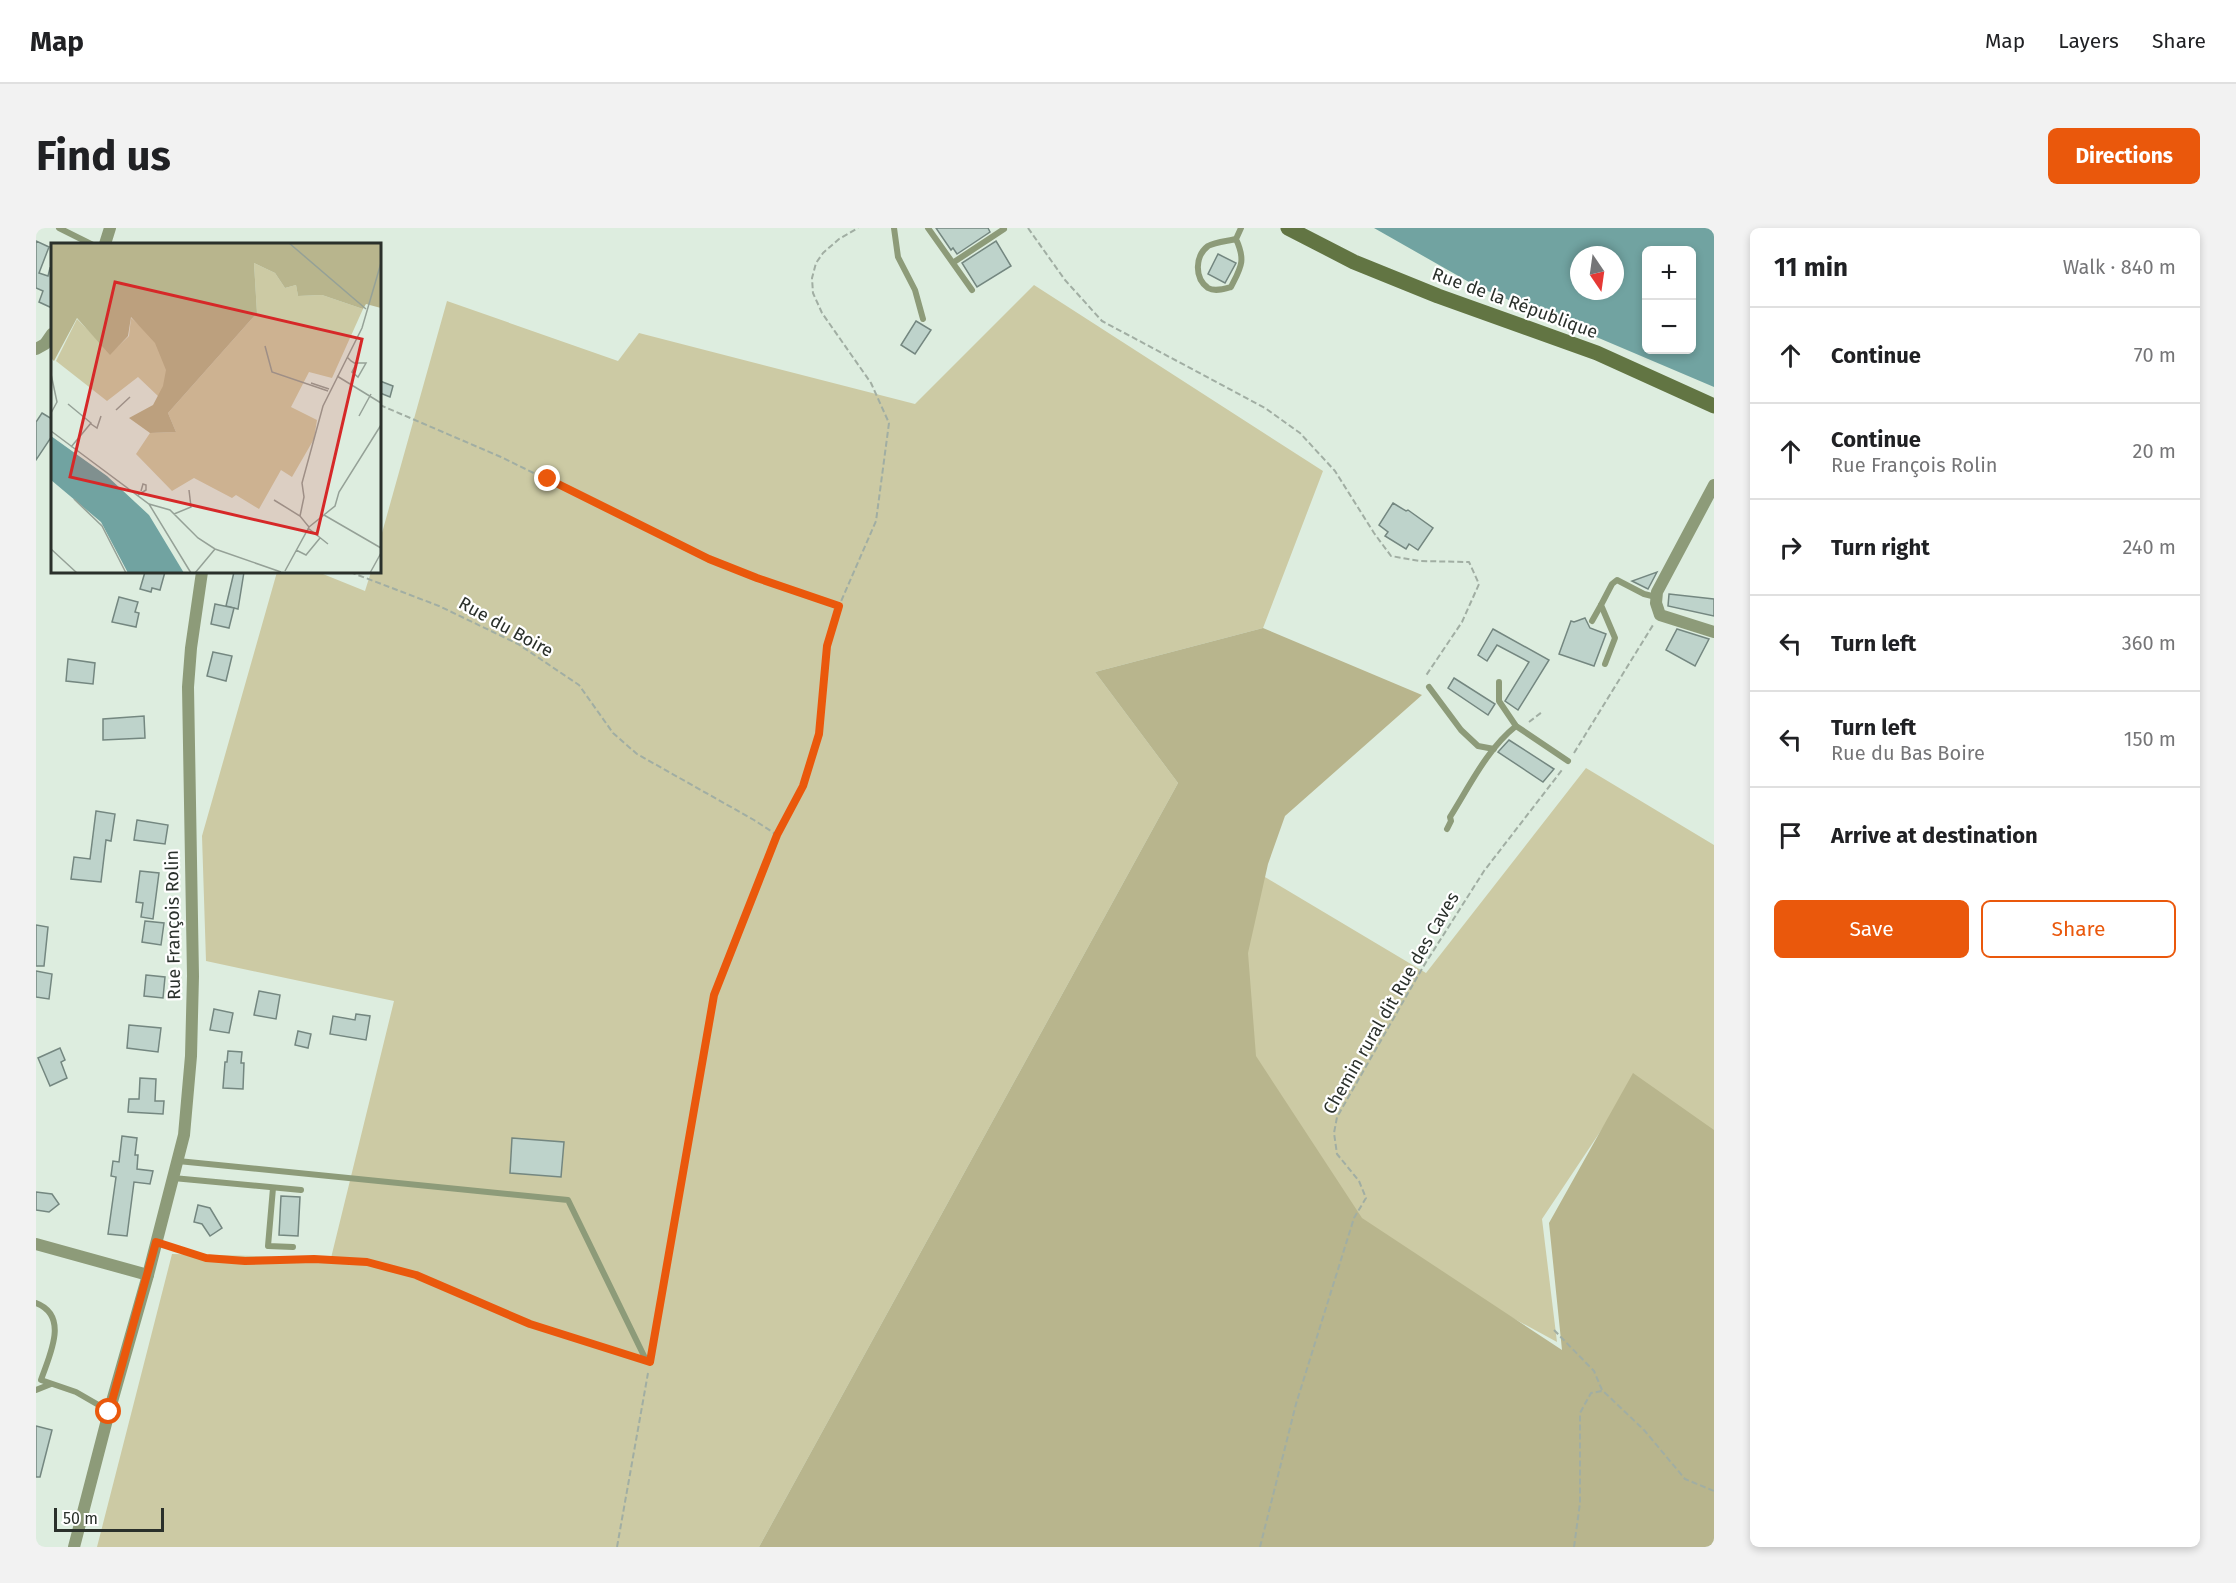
<!DOCTYPE html>
<meta charset="utf-8">
<style>
:root{--surface:#fff;--page:#f2f2f2;--text:#202124;--muted:#757577;--line:#e0e0e0;--accent:#ea580c}
body{margin:0;font-family:"Fira Sans",sans-serif;background:var(--page);color:var(--text)}
.controls{position:absolute;right:18px;top:18px;display:grid;overflow:hidden;border-radius:9px;box-shadow:0 3px 9px #0003}
.controls button{width:54px;height:54px;display:grid;place-items:center;padding:0;border:0;border-bottom:2px solid var(--line);background:var(--surface);color:var(--text);font:30px sans-serif}
.compass{position:absolute;left:1534px;top:18px;width:54px;height:54px;border-radius:50%;background:var(--surface);box-shadow:0 3px 9px #0003;rotate:167deg}
.scale{position:absolute;left:18px;bottom:15px;width:110px;box-sizing:border-box;padding-left:6px;border:3px solid #2a302b;border-top:0;font-size:16px;line-height:21px;white-space:nowrap;color:#2a302b;-webkit-text-stroke:4px #fff;paint-order:stroke}
.stop{position:absolute;width:18px;height:18px;margin:-14px;border:4px solid #ea580c;border-radius:50%;background:#fff}
.stop.end{background:#ea580c;border-color:#fff;box-shadow:0 2px 6px #0008}
.list{margin:0;padding:0;list-style:none}
h2{display:flex;justify-content:space-between;align-items:center;height:78px;margin:0;padding:0 24px;font-size:26px}
h2 small{font-size:20px;font-weight:400;color:var(--muted)}
.list li{display:grid;grid-template-columns:39px 1fr auto;gap:18px;align-items:center;box-sizing:border-box;height:96px;padding:0 24px;border-top:2px solid var(--line)}
.list b{display:block;font-size:22px;white-space:nowrap}
.list p{margin:0;font-size:20px;white-space:nowrap;color:var(--muted)}
.list em{font-size:20px;font-style:normal;color:var(--muted)}
.actions{display:flex;gap:12px;padding:18px 24px}
.actions a{flex:1;padding:14px 0;border:2px solid var(--accent);border-radius:9px;text-align:center;font-size:21px;color:var(--accent)}
.actions .main{background:var(--accent);color:#fff}
.icon{flex:none;width:33px;height:33px;fill:none;stroke:currentColor;stroke-width:2;stroke-linecap:round;stroke-linejoin:round}
.map{position:relative;flex:none;width:1678px;height:1319px;overflow:hidden;border-radius:9px}
header{display:flex;align-items:center;gap:36px;box-sizing:border-box;height:84px;padding:0 30px;background:var(--surface);border-bottom:2px solid var(--line)}
header strong{font-size:28px}
nav{display:flex;gap:33px;margin-inline-start:auto;font-size:21px}
.intro{display:flex;align-items:center;justify-content:space-between;box-sizing:border-box;height:144px;padding:0 36px}
h1{margin:0;font-size:42px}
.button{padding:15px 27px;border-radius:9px;background:var(--accent);color:#fff;font-size:21px;font-weight:700}
main{display:flex;gap:36px;padding:0 36px}
aside{flex:1;background:var(--surface);border-radius:9px;box-shadow:0 3px 9px #0003}
.map>svg:first-child{display:block}
</style>
<header>
<strong>Map</strong>
<nav><a>Map</a><a>Layers</a><a>Share</a></nav>
</header>
<div class="intro"><h1>Find us</h1><a class="button">Directions</a></div>
<main>
<div class="map">
<svg width="1678" height="1319" viewBox="0 0 1678 1319">
<rect width="100%" height="100%" fill="#ddeddf"/>
<g fill="#cccaa4">
<path d="M 998,57 L 1287,243 L 1227,400 L 1059,444 L 1142,555 L 723,1319 L 61,1319 L 136,1026 L 295,1030 L 358,773 L 170,733 L 166,608 L 241,344 L 282,344 L 329,363 L 335,344 L 344,344 L 344,312 L 411,73 L 582,133 L 603,105 L 879,176 Z"/>
<path d="M 1550,540 L 1678,617 L 1678,905 L 1598,853 L 1506,991 L 1521,1114 L 1306,997 L 1190,827 L 1219,643 L 1390,745 Z"/>
</g>
<path fill="#b8b58d" d="M 1227,400 L 1386,467 L 1249,588 L 1232,636 L 1212,725 L 1220,828 L 1326,990 L 1526,1122 L 1513,995 L 1597,845 L 1678,902 L 1678,1319 L 723,1319 L 1142,555 L 1059,444 Z"/>
<path fill="#71a3a1" fill-rule="evenodd" d="M 1338,0 L 1678,0 L 1678,159 L 1440,58 ZM 1656,22 L 1656,122 L 1610,122 L 1610,22 ZM 1543,27 L 1579,27 L 1579,63 L 1543,63 Z"/>
<g fill="#bed3cb" stroke="#748780" stroke-width="1.5">
<path d="M 900,0 L 952,0 L 954,4 L 921,26 L 917,20 L 915,22 Z"/>
<path d="M 0,13 L 13,19 L 3,45 L 12,48 L 14,40 L 16,41 L 16,80 L 3,74 L 7,63 L 0,60 Z"/>
<path d="M 960,13 L 975,38 L 941,59 L 926,35 Z"/>
<path d="M 1182,26 L 1200,35 L 1189,55 L 1172,46 Z"/>
<path d="M 880,93 L 895,102 L 879,126 L 865,117 Z"/>
<path d="M 344,153 L 357,158 L 354,169 L 344,165 Z"/>
<path d="M 6,185 L 16,191 L 16,208 L 0,232 L 0,194 Z"/>
<path d="M 1357,275 L 1370,283 L 1372,282 L 1397,300 L 1382,322 L 1373,316 L 1370,321 L 1349,308 L 1352,304 L 1343,297 Z"/>
<path d="M 109,344 L 129,344 L 124,362 L 116,360 L 115,364 L 104,361 Z"/>
<path d="M 198,344 L 208,344 L 202,381 L 190,378 Z"/>
<path d="M 1621,344 L 1612,361 L 1596,353 Z"/>
<path d="M 1633,366 L 1678,371 L 1678,388 L 1632,378 Z"/>
<path d="M 83,369 L 102,374 L 99,384 L 103,385 L 100,399 L 76,394 Z"/>
<path d="M 179,376 L 198,380 L 193,400 L 175,396 Z"/>
<path d="M 1549,390 L 1554,400 L 1570,406 L 1558,438 L 1523,426 L 1535,393 L 1538,394 Z"/>
<path d="M 1457,401 L 1513,432 L 1482,482 L 1469,473 L 1493,434 L 1461,417 L 1451,433 L 1442,427 Z"/>
<path d="M 1641,401 L 1673,411 L 1659,438 L 1630,422 Z"/>
<path d="M 177,424 L 196,428 L 190,453 L 171,448 Z"/>
<path d="M 32,431 L 59,435 L 57,456 L 30,453 Z"/>
<path d="M 1418,450 L 1459,476 L 1452,487 L 1412,460 Z"/>
<path d="M 108,488 L 109,510 L 67,512 L 67,491 Z"/>
<path d="M 1473,512 L 1518,541 L 1507,554 L 1462,524 Z"/>
<path d="M 60,583 L 79,586 L 75,613 L 70,612 L 65,654 L 35,651 L 38,629 L 54,631 Z"/>
<path d="M 101,592 L 132,597 L 129,616 L 98,612 Z"/>
<path d="M 104,643 L 123,645 L 117,691 L 105,689 L 107,675 L 100,674 Z"/>
<path d="M 109,693 L 128,695 L 125,717 L 106,714 Z"/>
<path d="M 0,697 L 12,699 L 8,738 L 0,738 Z"/>
<path d="M 0,743 L 16,746 L 13,771 L 0,769 Z"/>
<path d="M 110,747 L 129,749 L 127,770 L 108,768 Z"/>
<path d="M 223,763 L 244,767 L 240,791 L 218,787 Z"/>
<path d="M 178,781 L 197,785 L 193,805 L 174,802 Z"/>
<path d="M 320,786 L 334,788 L 330,812 L 294,806 L 297,788 L 319,792 Z"/>
<path d="M 93,797 L 125,800 L 122,824 L 91,820 Z"/>
<path d="M 262,803 L 275,806 L 272,820 L 259,817 Z"/>
<path d="M 24,820 L 29,832 L 25,834 L 31,850 L 14,858 L 2,830 Z"/>
<path d="M 192,823 L 206,824 L 205,835 L 208,835 L 207,861 L 187,860 L 189,834 L 191,834 Z"/>
<path d="M 104,850 L 120,851 L 119,873 L 128,873 L 127,886 L 92,884 L 93,871 L 103,871 Z"/>
<path d="M 86,908 L 101,910 L 99,927 L 102,927 L 101,941 L 117,943 L 114,956 L 98,954 L 91,1008 L 72,1006 L 80,949 L 75,948 L 77,933 L 83,934 Z"/>
<path d="M 476,910 L 528,914 L 525,949 L 474,945 Z"/>
<path d="M 0,964 L 16,966 L 23,976 L 13,984 L 0,982 Z"/>
<path d="M 245,968 L 264,969 L 262,1008 L 243,1007 Z"/>
<path d="M 162,977 L 174,980 L 186,1000 L 174,1008 L 166,996 L 158,994 Z"/>
<path d="M 0,1198 L 16,1202 L 4,1249 L 0,1249 Z"/>
</g>
<g fill="none" stroke-linecap="round" stroke-linejoin="round">
<g stroke="#a1aea3" stroke-width="2" stroke-dasharray="6 3" stroke-linecap="butt">
<path d="M 992,0 L 1029,52 L 1066,93 L 1229,180 L 1264,205 L 1299,243 L 1338,305 L 1355,328 L 1384,333 L 1433,334 L 1443,356 L 1426,394 L 1389,449"/>
<path d="M 344,177 L 465,229 L 673,331 L 721,350 L 802,377"/>
<path d="M 314,344 L 403,378 L 482,416 L 543,457 L 577,505 L 601,526 L 718,592 L 741,607"/>
<path d="M 1493,494 L 1506,484"/>
<path d="M 1538,525 L 1617,397"/>
<path d="M 132,1017 L 170,1030 L 209,1033 L 278,1031 L 331,1034 L 380,1047 L 494,1096 L 596,1128"/>
<path d="M 1518,1102 L 1558,1143 L 1566,1162 L 1608,1202 L 1649,1251 L 1678,1263"/>
<path d="M 616,1118 L 678,767 L 741,607 L 767,558 L 783,506 L 791,418 L 803,378 L 840,293 L 853,195 L 835,155 L 786,85 L 777,65 L 776,50 L 780,35 L 787,25 L 803,11 L 822,0"/>
<path d="M 581,1319 L 612,1145"/>
<path d="M 1224,1319 L 1260,1176 L 1318,990 L 1330,970 L 1323,953 L 1301,926 L 1298,905 L 1301,889 L 1387,739 L 1448,643 L 1526,542"/>
<path d="M 1538,1319 L 1544,1275 L 1544,1185 L 1555,1165 L 1566,1163"/>
</g>
<g stroke="#8d9b79" stroke-width="6">
<path d="M 23,0 L 55,16"/>
<path d="M 858,0 L 862,29 L 879,62 L 887,91"/>
<path d="M 892,0 L 936,62"/>
<path d="M 1200,11 C 1210,33 1205,39 1195,59 C 1188,61 1179,64 1172,60 C 1158,50 1159,28 1172,18 C 1179,14 1192,13 1200,11 L 1205,0"/>
<path d="M 918,34 L 968,1"/>
<path d="M 1556,393 L 1565,377"/>
<path d="M 1569,436 L 1579,410 L 1565,377 L 1576,356 L 1581,352 L 1608,366 L 1620,369"/>
<path d="M 1463,454 L 1463,473 L 1480,498 L 1532,533"/>
<path d="M 1393,459 L 1425,502 L 1442,518 L 1458,521"/>
<path d="M 1411,601 L 1415,593 L 1414,589 C 1433,559 1451,521 1480,498"/>
<path d="M 142,933 L 532,972 L 610,1132 L 613,1134"/>
<path d="M 137,950 L 265,962"/>
<path d="M 237,960 L 232,1018 L 257,1019"/>
<path d="M 0,1075 C 34,1088 13,1128 5,1152 L 40,1164 L 73,1183"/>
<path d="M 0,1162 L 15,1156"/>
</g>
<g stroke="#8d9b79" stroke-width="12">
<path d="M 69,16 L 74,0"/>
<path d="M 0,121 L 9,116 L 16,106"/>
<path d="M 1678,257 L 1621,364 L 1620,375 L 1624,387 L 1678,404"/>
<path d="M 0,1016 L 112,1047"/>
<path d="M 38,1319 L 73,1184 L 112,1047 L 148,907 L 155,828 L 157,748 L 152,459 L 155,420 L 166,344"/>
</g>
<path stroke="#627543" stroke-width="15" d="M 1252,0 L 1318,34 L 1402,68 L 1561,125 L 1678,178"/>
</g>
<g fill="none" stroke-linecap="round" stroke-linejoin="round">
<path stroke="#ea580c" stroke-width="8" d="M 73,1184 L 120,1014 L 170,1030 L 209,1033 L 278,1031 L 331,1034 L 380,1047 L 494,1096 L 614,1134 L 678,767 L 741,607 L 767,558 L 783,506 L 791,418 L 803,378 L 721,350 L 673,331 L 512,251"/>
</g>
<g text-anchor="middle" dominant-baseline="central" stroke-width="4.5" stroke-linejoin="round" paint-order="stroke">
<g font-size="18" fill="#2a302b" stroke="#fff">
<text transform="translate(1479 75) rotate(20)">Rue de la République</text>
<text transform="translate(470 399) rotate(29)">Rue du Boire</text>
<text transform="translate(137 697) rotate(-91)">Rue François Rolin</text>
<text transform="translate(1355 775) rotate(-60)">Chemin rural dit Rue des Caves</text>
</g>
</g>
<g transform="translate(15 15)">
<rect width="330" height="330" fill="#ddeddf"/>
<path d="M 203,20 L 224,30 L 234,45 L 245,42 L 247,53 L 271,52 L 312,66 L 281,135 L 258,129 L 240,164 L 266,177 L 263,196 L 241,234 L 230,227 L 208,266 L 185,252 L 181,255 L 143,235 L 121,248 L 85,211 L 99,190 L 125,189 L 117,170 L 206,70 ZM 80,75 L 108,99 L 119,128 L 108,154 L 87,134 L 56,158 L 5,118 L 26,76 L 60,110 L 78,93 Z" fill="#cccaa4"/>
<path d="M 0,0 L 330,0 L 330,65 L 315,61 L 312,66 L 271,52 L 247,53 L 245,42 L 234,45 L 224,30 L 203,20 L 206,70 L 117,170 L 125,189 L 99,190 L 78,175 L 102,162 L 112,143 L 115,127 L 104,100 L 80,74 L 77,93 L 59,112 L 26,75 L 3,118 L 0,115 Z" fill="#b8b58d"/>
<path d="M 0,193 L 56,233 L 98,272 L 133,330 L 77,330 L 50,279 L 0,237 Z" fill="#71a3a1"/>
<path fill="none" stroke="#95a197" stroke-width="1.5" d="M 238,0 L 315,66M 214,103 L 221,129 L 277,148M 296,114 L 300,118 L 305,121 L 301,129 L 307,134 L 315,120 L 303,120M 0,131 L 6,159 L 0,170M 286,133 L 330,160M 260,140 L 278,146M 17,161 L 40,180 L 20,204M 65,167 L 79,154M 308,173 L 320,151M 40,181 L 46,185 L 50,173M 0,188 L 98,261 L 119,267 L 147,295 L 164,306 L 230,329M 87,252 L 95,247 L 95,242 L 92,241 L 90,248M 23,256 L 51,283 L 75,330M 223,257 L 249,273 L 258,284 L 234,328M 98,261 L 140,330M 123,271 L 140,264 L 138,247M 273,272 L 330,305M 249,273 L 253,254 L 251,240 L 272,163 L 311,85 L 330,20M 258,284 L 284,263 L 288,249 L 330,182M 257,285 L 277,301M 0,306 L 26,330M 245,307 L 255,312 L 269,295M 144,330 L 164,306M 319,330 L 330,310"/>
<path fill="#d62828" fill-opacity="0.15" stroke="#d62828" stroke-width="3" d="M 64,39 L 311,96 L 266,291 L 19,234 Z"/>
<rect width="330" height="330" fill="none" stroke="#2a302b" stroke-width="3"/>
</g>
</svg>
<div class="controls">
<button>+</button>
<button>−</button>
</div>
<svg class="compass" viewBox="-18 -18 36 36"><path d="M0-13l5 13h-10z" fill="#e53935"/><path d="M0 13l5-13h-10z" fill="#757577"/></svg>
<div class="scale">50 m</div>
<div class="stop" style="left:73px;top:1184px"></div>
<div class="stop end" style="left:512px;top:251px"></div>
</div>
<aside>
<h2>11 min<small>Walk · 840 m</small></h2>
<ul class="list">
<li><svg class="icon" aria-label="ahead" viewBox="0 0 24 24"><path d="M12 20V5M6 11l6-6 6 6"/></svg><div><b>Continue</b></div><em>70 m</em></li>
<li><svg class="icon" aria-label="ahead" viewBox="0 0 24 24"><path d="M12 20V5M6 11l6-6 6 6"/></svg><div><b>Continue</b><p>Rue François Rolin</p></div><em>20 m</em></li>
<li><svg class="icon" aria-label="right" viewBox="0 0 24 24"><path d="M7 20v-9h11M14 6l5 5-5 5"/></svg><div><b>Turn right</b></div><em>240 m</em></li>
<li><svg class="icon" aria-label="left" viewBox="0 0 24 24"><path d="M17 20v-9H6M10 6l-5 5 5 5"/></svg><div><b>Turn left</b></div><em>360 m</em></li>
<li><svg class="icon" aria-label="left" viewBox="0 0 24 24"><path d="M17 20v-9H6M10 6l-5 5 5 5"/></svg><div><b>Turn left</b><p>Rue du Bas Boire</p></div><em>150 m</em></li>
<li><svg class="icon" aria-label="arrive" viewBox="0 0 24 24"><path d="M6 21V4h12l-3 4 3 4H6"/></svg><div><b>Arrive at destination</b></div></li>
</ul>
<div class="actions"><a class="main">Save</a><a>Share</a></div>
</aside>
</main>
